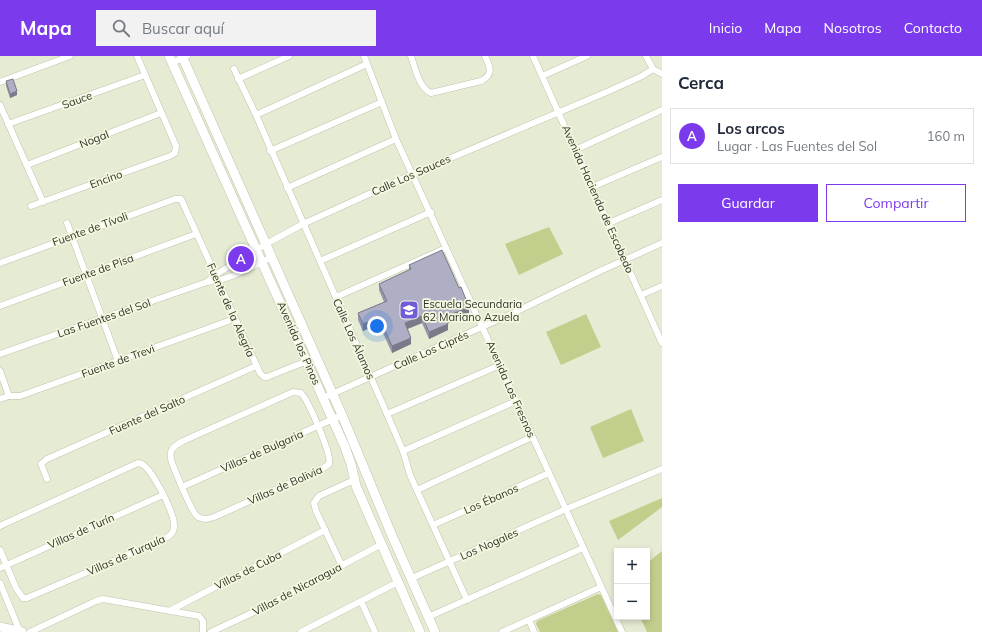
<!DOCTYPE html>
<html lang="es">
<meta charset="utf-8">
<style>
:root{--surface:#fff;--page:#f2f2f3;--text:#1f2937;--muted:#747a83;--line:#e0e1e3;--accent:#7c3aed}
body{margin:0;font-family:Mulish,sans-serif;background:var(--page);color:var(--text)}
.controls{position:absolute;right:12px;bottom:12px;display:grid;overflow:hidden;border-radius:0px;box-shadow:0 2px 6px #0003}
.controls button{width:36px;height:36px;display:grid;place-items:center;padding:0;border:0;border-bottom:1px solid var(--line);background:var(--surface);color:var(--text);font:20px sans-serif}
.you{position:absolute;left:377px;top:270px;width:14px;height:14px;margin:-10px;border:3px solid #fff;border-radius:50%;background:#1a73e8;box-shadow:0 0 0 6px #1a73e833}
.badge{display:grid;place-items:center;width:26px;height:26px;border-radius:50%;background:var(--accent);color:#fff;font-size:13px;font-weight:700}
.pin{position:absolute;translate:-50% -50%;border:2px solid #fff;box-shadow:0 1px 4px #0006}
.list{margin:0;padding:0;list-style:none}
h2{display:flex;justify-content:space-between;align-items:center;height:52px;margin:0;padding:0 16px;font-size:17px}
h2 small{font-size:13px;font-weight:400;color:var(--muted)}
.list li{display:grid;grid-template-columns:26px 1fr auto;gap:12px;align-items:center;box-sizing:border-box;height:56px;margin:0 8px 8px;padding:0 8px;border:1px solid var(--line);border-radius:0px}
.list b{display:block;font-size:15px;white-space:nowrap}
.list p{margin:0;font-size:13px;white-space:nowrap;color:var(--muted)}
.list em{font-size:13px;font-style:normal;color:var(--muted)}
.actions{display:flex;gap:8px;padding:12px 16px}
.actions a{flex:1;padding:9px 0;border:1px solid var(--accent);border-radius:0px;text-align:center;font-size:14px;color:var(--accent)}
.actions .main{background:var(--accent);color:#fff}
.icon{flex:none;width:22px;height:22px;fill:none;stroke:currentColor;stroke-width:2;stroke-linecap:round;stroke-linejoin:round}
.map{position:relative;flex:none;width:662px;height:576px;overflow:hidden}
header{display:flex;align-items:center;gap:24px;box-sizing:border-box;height:56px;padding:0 20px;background:var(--accent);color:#fff}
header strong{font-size:19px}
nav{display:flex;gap:22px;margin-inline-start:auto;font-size:14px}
.search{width:280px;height:36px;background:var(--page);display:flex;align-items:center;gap:10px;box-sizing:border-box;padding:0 14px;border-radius:0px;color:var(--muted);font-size:15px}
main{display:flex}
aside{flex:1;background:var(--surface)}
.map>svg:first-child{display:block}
</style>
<header>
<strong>Mapa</strong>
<div class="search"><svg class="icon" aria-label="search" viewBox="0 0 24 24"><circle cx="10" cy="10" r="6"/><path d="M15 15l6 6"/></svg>Buscar aquí</div>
<nav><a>Inicio</a><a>Mapa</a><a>Nosotros</a><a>Contacto</a></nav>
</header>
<main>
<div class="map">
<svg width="662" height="576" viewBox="0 0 662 576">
<rect width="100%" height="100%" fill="#e6ebd3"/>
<g fill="#c2ce8c">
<path d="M 549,171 L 563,198 L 519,219 L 505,188 Z"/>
<path d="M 586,258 L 601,291 L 561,309 L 546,276 Z"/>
<path d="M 631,353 L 644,385 L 603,402 L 590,371 Z"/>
<path d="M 662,442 L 662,451 L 618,484 L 609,465 Z"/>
<path d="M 662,495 L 662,576 L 647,576 L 640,561 L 647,561 L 647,507 Z"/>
<path d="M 598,538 L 601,539 L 618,576 L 540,576 L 536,568 L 537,565 Z"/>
</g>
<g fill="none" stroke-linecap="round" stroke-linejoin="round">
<defs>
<g id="street">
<path d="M 364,0 L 396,83 L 622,576"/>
<path d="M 411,0 C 415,12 419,32 431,37 L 481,25 C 494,18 490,11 485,0"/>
<path d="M 533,0 L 662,287"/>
<path d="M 646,0 L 653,13 L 662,18"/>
<path d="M 172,7 L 187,0"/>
<path d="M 234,13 L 256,59 L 387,358 L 403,395 L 410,419 L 467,544"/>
<path d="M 542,20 L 587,0"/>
<path d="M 238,23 L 289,0"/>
<path d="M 0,26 L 70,0"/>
<path d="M 0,49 L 43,146"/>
<path d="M 256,59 L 367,8"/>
<path d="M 8,68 L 145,19"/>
<path d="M 575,94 L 662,54"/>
<path d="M 270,95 L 382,46"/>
<path d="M 27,109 L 161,57"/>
<path d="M 592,131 L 662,101"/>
<path d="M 287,132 L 396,83"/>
<path d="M 31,150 L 170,100 L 175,97 L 176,90 L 137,0"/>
<path d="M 67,167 L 118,305"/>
<path d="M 609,167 L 662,144"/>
<path d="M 320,205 L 431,156"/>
<path d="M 0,207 L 175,143 L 181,143 L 260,317 L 264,321 L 267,321 L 307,305"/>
<path d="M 207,226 L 215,219 L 266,188 L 303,168 L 413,118 L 609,35 L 642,20 L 653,13"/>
<path d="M 641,239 L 662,230"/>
<path d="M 336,241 L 446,192"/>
<path d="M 0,250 L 196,178"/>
<path d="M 0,298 L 207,226 C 230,224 251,211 272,201"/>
<path d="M 0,315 L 9,340"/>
<path d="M 293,336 L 301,337 C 308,344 332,398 329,408 L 322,413 L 214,461 C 209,463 203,464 198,461 C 192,458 176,417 172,407 C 168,395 172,391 183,385 Z"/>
<path d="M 323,342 L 509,259 L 600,215 L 662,187"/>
<path d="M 0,343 L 9,340 L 20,340 L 234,263"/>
<path d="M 387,358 L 500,309"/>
<path d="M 403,395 L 516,345"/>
<path d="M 47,423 L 41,408 L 47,403 L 256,310"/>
<path d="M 182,431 L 342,359"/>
<path d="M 417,434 L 532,381"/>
<path d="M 433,469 L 549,417"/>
<path d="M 0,470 L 4,468 L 138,407 L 142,408 C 153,415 176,459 174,472 C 173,479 166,482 160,485 L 27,542 L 23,542 L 16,532 L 0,494"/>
<path d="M 342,510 L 316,455 L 314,447 L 319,440 L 354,424"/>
<path d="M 0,512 L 163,439"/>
<path d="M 412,522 L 566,453 L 662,413"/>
<path d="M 0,527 L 20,576"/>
<path d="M 361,545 L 375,576"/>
<path d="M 171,554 L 325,474"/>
<path d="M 428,561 L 583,492"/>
<path d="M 529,564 L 534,576"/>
<path d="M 30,576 L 96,545 L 103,543 L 199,560 L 203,565 L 203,576"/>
<path d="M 211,576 L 254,556 L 382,488"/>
<path d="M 301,576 L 398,526"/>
<path d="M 502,576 L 601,531"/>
</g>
<g id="secondary">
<path d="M 169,0 L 345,391 L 351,408 L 356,430 L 420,576"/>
<path d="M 182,0 L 342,359 L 393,482 L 435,576"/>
<path d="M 0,571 L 22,576"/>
</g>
</defs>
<use href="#street" stroke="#bfc4ac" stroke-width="7"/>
<use href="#secondary" stroke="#bfc4ac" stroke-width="10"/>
<use href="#street" stroke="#fff" stroke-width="6"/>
<use href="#secondary" stroke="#fff" stroke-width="9"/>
</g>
<g fill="#9696a9">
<path d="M 6,25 L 17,39 L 10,42 L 6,30 Z"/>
<path d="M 409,209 L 469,257 L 448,267 L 448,274 L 429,283 L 422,267 L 407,273 L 411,288 L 392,297 L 379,268 L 363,275 L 358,264 L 358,257 L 384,246 L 379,234 L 379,228 L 409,214 Z"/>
</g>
<g fill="#7a7a8a">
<path d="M 17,35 L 17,39 L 10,42 L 10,38 Z"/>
<path d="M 469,251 L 469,257 L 445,268 L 445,261 Z"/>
<path d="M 422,260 L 422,267 L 405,274 L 405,267 Z"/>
<path d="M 379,261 L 379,268 L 363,275 L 363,268 Z"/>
<path d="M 448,268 L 448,274 L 429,283 L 429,276 Z"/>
<path d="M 411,282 L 411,288 L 392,297 L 392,290 Z"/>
</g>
<g fill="#aeaec5" stroke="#7a7a8a">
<path d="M 13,23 L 17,35 L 10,38 L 6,25 Z"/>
<path d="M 442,194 L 459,232 L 461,231 L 469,251 L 445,261 L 448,268 L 429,276 L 422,260 L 405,267 L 411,282 L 392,290 L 379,261 L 363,268 L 358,257 L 387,245 L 379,228 L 411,213 L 409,209 Z"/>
</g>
<defs>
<symbol id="school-square" viewBox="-11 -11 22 22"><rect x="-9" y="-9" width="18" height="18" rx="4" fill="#725dd8" stroke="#f3f8e0"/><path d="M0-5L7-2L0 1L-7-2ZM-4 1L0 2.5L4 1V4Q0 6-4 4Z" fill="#fff"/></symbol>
</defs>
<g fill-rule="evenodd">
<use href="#school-square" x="398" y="243" width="22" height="22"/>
</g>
<g text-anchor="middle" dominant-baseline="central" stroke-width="3.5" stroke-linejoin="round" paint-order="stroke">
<g font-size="11" fill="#313329" stroke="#f3f8e0">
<text transform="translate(77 44) rotate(-20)">Sauce</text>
<text transform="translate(94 83) rotate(-21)">Nogal</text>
<text transform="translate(411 119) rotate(-24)">Calle Los Sauces</text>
<text transform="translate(106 123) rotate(-20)">Encino</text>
<text transform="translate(598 143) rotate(66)">Avenida Hacienda de Escobedo</text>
<text transform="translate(90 173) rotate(-20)">Fuente de Tívoli</text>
<text transform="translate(98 214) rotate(-20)">Fuente de Pisa</text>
<text transform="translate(231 254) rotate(66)">Fuente de la Alegría</text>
<text transform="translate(104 262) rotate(-19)">Las Fuentes del Sol</text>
<text transform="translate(354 283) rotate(66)">Calle Los Álamos</text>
<text transform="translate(299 287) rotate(66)">Avenida los Pinos</text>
<text transform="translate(431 294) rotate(-24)">Calle Los Ciprés</text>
<text transform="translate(118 305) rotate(-20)">Fuente de Trevi</text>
<text transform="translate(511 333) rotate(66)">Avenida Los Fresnos</text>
<text transform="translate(147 359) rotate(-24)">Fuente del Salto</text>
<text transform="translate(262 395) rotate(-24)">Villas de Bulgaria</text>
<text transform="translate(285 429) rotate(-24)">Villas de Bolivia</text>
<text transform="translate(491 443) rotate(-24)">Los Ébanos</text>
<text transform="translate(81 475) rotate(-24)">Villas de Turín</text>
<text transform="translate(489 488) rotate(-24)">Los Nogales</text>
<text transform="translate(126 499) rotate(-24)">Villas de Turquía</text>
<text transform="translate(248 514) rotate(-27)">Villas de Cuba</text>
<text transform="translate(297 533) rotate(-28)">Villas de Nicaragua</text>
</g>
<g font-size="11" fill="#313329" stroke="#f3f8e0" text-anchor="start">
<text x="423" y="248">Escuela Secundaria<tspan x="423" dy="13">62 Mariano Azuela</tspan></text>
</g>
</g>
</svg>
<div class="controls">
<button>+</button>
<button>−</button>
</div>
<div class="you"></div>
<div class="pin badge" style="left:241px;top:203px">A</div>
</div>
<aside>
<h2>Cerca<small></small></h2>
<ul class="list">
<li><span class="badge">A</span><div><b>Los arcos</b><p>Lugar · Las Fuentes del Sol</p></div><em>160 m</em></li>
</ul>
<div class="actions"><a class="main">Guardar</a><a>Compartir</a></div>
</aside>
</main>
